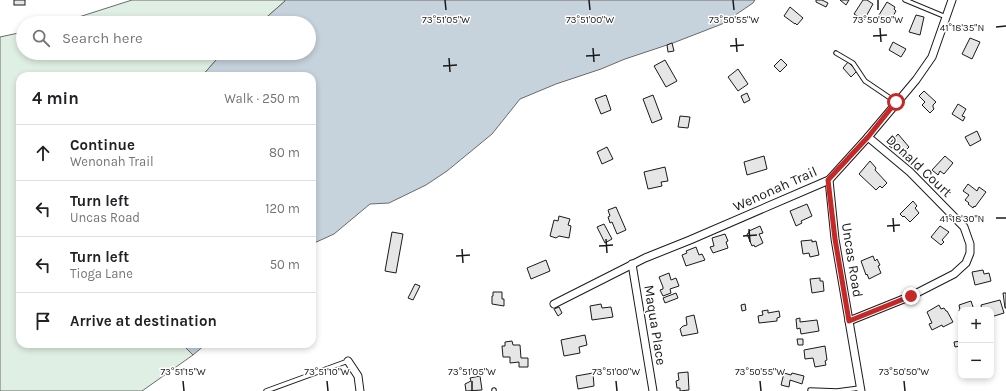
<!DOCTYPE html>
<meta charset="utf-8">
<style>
:root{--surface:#fff;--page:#f6f6f6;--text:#202124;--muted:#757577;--line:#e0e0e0}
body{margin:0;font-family:Karla,sans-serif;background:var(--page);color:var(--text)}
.controls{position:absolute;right:12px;bottom:12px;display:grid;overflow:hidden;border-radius:8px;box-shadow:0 2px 6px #0003}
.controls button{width:36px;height:36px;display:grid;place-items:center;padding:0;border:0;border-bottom:1px solid var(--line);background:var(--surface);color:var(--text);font:20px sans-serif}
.stop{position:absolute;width:12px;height:12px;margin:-9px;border:3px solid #c62828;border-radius:50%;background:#fff}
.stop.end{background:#c62828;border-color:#fff;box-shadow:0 1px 4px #0008}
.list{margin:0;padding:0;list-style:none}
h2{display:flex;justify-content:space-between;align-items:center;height:52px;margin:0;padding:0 16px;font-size:17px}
h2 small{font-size:13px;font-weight:400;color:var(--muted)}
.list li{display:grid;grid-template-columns:26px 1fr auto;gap:12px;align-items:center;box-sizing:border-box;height:56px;padding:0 16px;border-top:1px solid var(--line)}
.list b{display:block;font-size:15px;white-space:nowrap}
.list p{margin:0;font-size:13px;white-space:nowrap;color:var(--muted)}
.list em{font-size:13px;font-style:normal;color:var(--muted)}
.icon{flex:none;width:22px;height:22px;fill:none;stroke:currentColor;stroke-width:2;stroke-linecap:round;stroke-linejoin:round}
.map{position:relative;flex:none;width:1006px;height:391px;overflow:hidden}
.search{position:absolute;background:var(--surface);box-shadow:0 2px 6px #0003;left:16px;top:16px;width:300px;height:44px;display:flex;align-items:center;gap:10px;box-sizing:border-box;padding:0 14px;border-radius:22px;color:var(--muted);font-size:15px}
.panel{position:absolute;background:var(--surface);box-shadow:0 2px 6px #0003;left:16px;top:72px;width:300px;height:276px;border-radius:12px}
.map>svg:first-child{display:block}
</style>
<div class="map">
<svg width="1006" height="391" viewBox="0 0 1006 391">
<rect width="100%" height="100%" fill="#fff"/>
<g fill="#e0efe3" stroke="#6a6a6a">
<path d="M 132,0 L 285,0 L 285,1 L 260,23 L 60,23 Z"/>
<path d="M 23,32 L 23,53 L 224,53 L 216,60 L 202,76 L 20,76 L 20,344 L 182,344 L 193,355 L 142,391 L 0,391 L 0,37 Z"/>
</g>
<g fill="#c6d2dc" stroke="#6a6a6a">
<path d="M 285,0 L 755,0 L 753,3 L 722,24 L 673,43 L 625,59 L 601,69 L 556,84 L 520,99 L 492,134 L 447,171 L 426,185 L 389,203 L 370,204 L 334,234 L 312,244 L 312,76 L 202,76 L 216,60 L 224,53 L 309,53 L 309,23 L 260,23 L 285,1 Z"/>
<path d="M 182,344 L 206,344 L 193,355 Z"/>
</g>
<g fill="#e6e6e6" stroke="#1a1a1a">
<rect x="14" y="0" width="11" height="5"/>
<path d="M 816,0 L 822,0 L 828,3 L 826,7 L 816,2 Z"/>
<path d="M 840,0 L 849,0 L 846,5 Z"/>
<path d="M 863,0 L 867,0 L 873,4 L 864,20 L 854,14 Z"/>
<path d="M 887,2 L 895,7 L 894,9 L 896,11 L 890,21 L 879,15 Z"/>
<path d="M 790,7 L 803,18 L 797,25 L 795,23 L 795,24 L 784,16 Z"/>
<path d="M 916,15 L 924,17 L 920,35 L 909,32 Z"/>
<path d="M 970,38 L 980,42 L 972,59 L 962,54 Z"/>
<path d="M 893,42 L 906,49 L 901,57 L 889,50 Z"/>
<path d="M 672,43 L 674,51 L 668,52 L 667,45 Z"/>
<path d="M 781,59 L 787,65 L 780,72 L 774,66 Z"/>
<path d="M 665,60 L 677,81 L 666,87 L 654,66 Z"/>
<path d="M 848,62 L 857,71 L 851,77 L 843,68 Z"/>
<path d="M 738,69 L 748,84 L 738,91 L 728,77 Z"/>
<path d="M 924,91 L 936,102 L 933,105 L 933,107 L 934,109 L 930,113 L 922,105 L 925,102 L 919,96 Z"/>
<path d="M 747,93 L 750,100 L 744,103 L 741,96 Z"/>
<path d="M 606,95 L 611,110 L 601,114 L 595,99 Z"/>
<path d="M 653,95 L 662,119 L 652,123 L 643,99 Z"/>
<path d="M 958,104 L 966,109 L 962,116 L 965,117 L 963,121 L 952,114 Z"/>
<path d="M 680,116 L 690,117 L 688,128 L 678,127 Z"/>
<path d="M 977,131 L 981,140 L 970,146 L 965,137 Z"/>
<path d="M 898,134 L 909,147 L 905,151 L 908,154 L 904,157 L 893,147 L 892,148 L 889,146 L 891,144 L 890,143 Z"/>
<path d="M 607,147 L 613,159 L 602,164 L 597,152 Z"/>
<path d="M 764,156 L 767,169 L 747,175 L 744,162 Z"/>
<path d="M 945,156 L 953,163 L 944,174 L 940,171 L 938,175 L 932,170 Z"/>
<path d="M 870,161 L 876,168 L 875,170 L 887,183 L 882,188 L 880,186 L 876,190 L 859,174 Z"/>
<path d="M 665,167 L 668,181 L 661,182 L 662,186 L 648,189 L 644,172 Z"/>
<path d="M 968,184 L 977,191 L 979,187 L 986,192 L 975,207 L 974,206 L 973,208 L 968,204 L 969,203 L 965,200 L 969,195 L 963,191 Z"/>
<path d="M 913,201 L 917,206 L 915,208 L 919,213 L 910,222 L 904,216 L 903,217 L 900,214 Z"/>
<path d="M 807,204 L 812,216 L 801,221 L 802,223 L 796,226 L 790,211 Z"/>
<path d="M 616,207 L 626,230 L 617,234 L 612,222 L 610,223 L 608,217 L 610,216 L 608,210 Z"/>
<path d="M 559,216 L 570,219 L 568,225 L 571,226 L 569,238 L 559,236 L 556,238 L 550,236 L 554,220 L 558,221 Z"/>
<path d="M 604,224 L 612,239 L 605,243 L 597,227 Z"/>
<path d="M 760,226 L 763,233 L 759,234 L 763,243 L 755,247 L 754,245 L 752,246 L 747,234 L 749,233 L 749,231 Z"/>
<path d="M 940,226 L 949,232 L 942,240 L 944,242 L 941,245 L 931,237 Z"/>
<path d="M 392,232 L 403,234 L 396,273 L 385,271 Z"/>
<path d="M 725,234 L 728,241 L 726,242 L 728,248 L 713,253 L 710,247 L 714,246 L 712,238 Z"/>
<path d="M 812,240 L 812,242 L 816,241 L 819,255 L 810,257 L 809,253 L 803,254 L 801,241 Z"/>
<path d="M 696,247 L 699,255 L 702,254 L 705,260 L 686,266 L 682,255 L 687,253 L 686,251 Z"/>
<path d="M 873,256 L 875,261 L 877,259 L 880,265 L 878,266 L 881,273 L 869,279 L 867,274 L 866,275 L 861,261 Z"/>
<path d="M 546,260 L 550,271 L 531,279 L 527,268 Z"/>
<path d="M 983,270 L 984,274 L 989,273 L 991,281 L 975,285 L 972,272 Z"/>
<path d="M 669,273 L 671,280 L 676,278 L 679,286 L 670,289 L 671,293 L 663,296 L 660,290 L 663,289 L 663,287 L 659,277 Z"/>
<path d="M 820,278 L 820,281 L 823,281 L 824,291 L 812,293 L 810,279 Z"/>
<path d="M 415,284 L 420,286 L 413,300 L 408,298 Z"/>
<path d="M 493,292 L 502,292 L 502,299 L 504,299 L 504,306 L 492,304 L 492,296 L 493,296 Z"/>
<path d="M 676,293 L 678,298 L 665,303 L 663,298 Z"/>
<path d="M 1003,293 L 1006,293 L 1006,308 L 1005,308 Z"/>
<path d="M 1000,300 L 1004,313 L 991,317 L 991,310 L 982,310 L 981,305 Z"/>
<path d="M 971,301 L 974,310 L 961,310 L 961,314 L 960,314 L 959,310 L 960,310 L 959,305 Z"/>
<path d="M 601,304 L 602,308 L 611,307 L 613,317 L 592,320 L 590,306 Z"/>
<path d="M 745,304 L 746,310 L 742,311 L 741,305 Z"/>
<path d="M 939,305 L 941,309 L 944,308 L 946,311 L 947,311 L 953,322 L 943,327 L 942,325 L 932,330 L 929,324 L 932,323 L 927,312 Z"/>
<path d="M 559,307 L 562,313 L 558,316 L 554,309 Z"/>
<path d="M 768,310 L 768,313 L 779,311 L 780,317 L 777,318 L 777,321 L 759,323 L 758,316 L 763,315 L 762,311 Z"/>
<path d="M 694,315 L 698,333 L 682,336 L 680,329 L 683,326 L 687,325 L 686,317 Z"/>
<path d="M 800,318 L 800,322 L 817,320 L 819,331 L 801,334 L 800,328 L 797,329 L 796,319 Z"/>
<path d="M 585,335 L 587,345 L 579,347 L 580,353 L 564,356 L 561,340 Z"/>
<path d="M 797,339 L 803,339 L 803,345 L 798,345 Z"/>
<path d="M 512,341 L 513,345 L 520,345 L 521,358 L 528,358 L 528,367 L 519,367 L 519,362 L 510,363 L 510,357 L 503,357 L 502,346 L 505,346 L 505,342 Z"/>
<path d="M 961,341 L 961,349 L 960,346 L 955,347 L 954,342 Z"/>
<path d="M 825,346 L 827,360 L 825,361 L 826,365 L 815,367 L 813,358 L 805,359 L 804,350 Z"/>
<path d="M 688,372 L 689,390 L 680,391 L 680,388 L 677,388 L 676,381 L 679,380 L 678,373 Z"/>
<path d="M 593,373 L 594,386 L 578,389 L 576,376 Z"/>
<path d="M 784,373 L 791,375 L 792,373 L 804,376 L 802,384 L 790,380 L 789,387 L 781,385 Z"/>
<path d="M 480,376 L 482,390 L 466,391 L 465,384 L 471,381 L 470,378 Z"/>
</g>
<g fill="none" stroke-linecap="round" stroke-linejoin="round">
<defs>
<g id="lane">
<path d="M 905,0 L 946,17"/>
<path d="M 836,53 L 853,63 L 865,81 L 896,102"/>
<path d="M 494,390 L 494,391"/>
<path d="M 810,390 L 837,391 L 860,388"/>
<path d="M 266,391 L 348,361"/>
</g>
<g id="street">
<path d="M 829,180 L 835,239 L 861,391"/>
<path d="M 632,264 L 653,391"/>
<path d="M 554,304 L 645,258 L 690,240 L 829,180 L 868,137 L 916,80 L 932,57 L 952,0"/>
<path d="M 849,321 L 911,296 L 954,274 L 966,263 L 970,253 L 970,244 L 964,227 L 910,172 L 868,137"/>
<path d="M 348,361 L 358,376 L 360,391"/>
</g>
</defs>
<use href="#lane" stroke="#1a1a1a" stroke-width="5.5"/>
<use href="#street" stroke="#1a1a1a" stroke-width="9"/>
<use href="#lane" stroke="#fff" stroke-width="3.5"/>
<use href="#street" stroke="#fff" stroke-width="7"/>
</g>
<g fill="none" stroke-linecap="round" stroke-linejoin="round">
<path stroke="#c62828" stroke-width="5" d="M 896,102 L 868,137 L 828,180 L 835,239 L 849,321 L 911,296"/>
</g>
<path fill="none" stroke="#1a1a1a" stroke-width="1.5" d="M 445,0 L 446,10M 589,0 L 590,10M 733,0 L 734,10M 878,0 L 878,10M 996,27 L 1006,26M 880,28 L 881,42M 873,36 L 887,35M 736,38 L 737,52M 730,46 L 744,45M 593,48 L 594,62M 586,56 L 600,55M 449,58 L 450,72M 443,66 L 457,65M 893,218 L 894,232M 996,218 L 1006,218M 887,226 L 900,225M 749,229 L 750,242M 743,236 L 757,235M 606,239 L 607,253M 599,246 L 613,245M 462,249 L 463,263M 456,256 L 470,255M 183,381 L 184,391M 327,381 L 328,391M 472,381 L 472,391M 616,381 L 617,391M 760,381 L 761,391M 904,381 L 905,391"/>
<g text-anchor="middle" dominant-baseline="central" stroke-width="3" stroke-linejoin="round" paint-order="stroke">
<g font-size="14" fill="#1a1a1a" stroke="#fff">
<text transform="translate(919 166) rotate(43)">Donald Court</text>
<text transform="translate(775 189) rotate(-24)">Wenonah Trail</text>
<text transform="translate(852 260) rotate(81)">Uncas Road</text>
<text transform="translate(655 325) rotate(81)">Maqua Place</text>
</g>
</g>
<g font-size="10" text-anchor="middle" fill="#1a1a1a" stroke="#fff" stroke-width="3" stroke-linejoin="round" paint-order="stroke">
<text x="446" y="23">73°51'05"W</text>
<text x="590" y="23">73°51'00"W</text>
<text x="734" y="23">73°50'55"W</text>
<text x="878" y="23">73°50'50"W</text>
<text x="962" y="31">41°18'35"N</text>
<text x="962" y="222">41°18'30"N</text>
<text x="183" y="375">73°51'15"W</text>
<text x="327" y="375">73°51'10"W</text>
<text x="472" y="375">73°51'05"W</text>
<text x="616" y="375">73°51'00"W</text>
<text x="760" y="375">73°50'55"W</text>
<text x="904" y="375">73°50'50"W</text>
</g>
</svg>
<div class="controls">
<button>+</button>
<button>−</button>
</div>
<div class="stop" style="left:896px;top:102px"></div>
<div class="stop end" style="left:911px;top:296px"></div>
<div class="search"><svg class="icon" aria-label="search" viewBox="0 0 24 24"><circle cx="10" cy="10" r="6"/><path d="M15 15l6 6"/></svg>Search here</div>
<section class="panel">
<h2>4 min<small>Walk · 250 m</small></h2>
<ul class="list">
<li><svg class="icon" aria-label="ahead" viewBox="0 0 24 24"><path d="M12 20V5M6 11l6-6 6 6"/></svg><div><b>Continue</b><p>Wenonah Trail</p></div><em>80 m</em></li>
<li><svg class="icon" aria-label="left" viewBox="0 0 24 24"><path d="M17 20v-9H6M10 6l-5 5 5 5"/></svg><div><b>Turn left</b><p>Uncas Road</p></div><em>120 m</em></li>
<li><svg class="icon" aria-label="left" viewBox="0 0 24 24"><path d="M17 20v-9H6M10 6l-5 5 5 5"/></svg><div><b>Turn left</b><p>Tioga Lane</p></div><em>50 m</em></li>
<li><svg class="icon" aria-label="arrive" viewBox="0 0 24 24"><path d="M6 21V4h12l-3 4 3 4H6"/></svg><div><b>Arrive at destination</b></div></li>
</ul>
</section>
</div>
